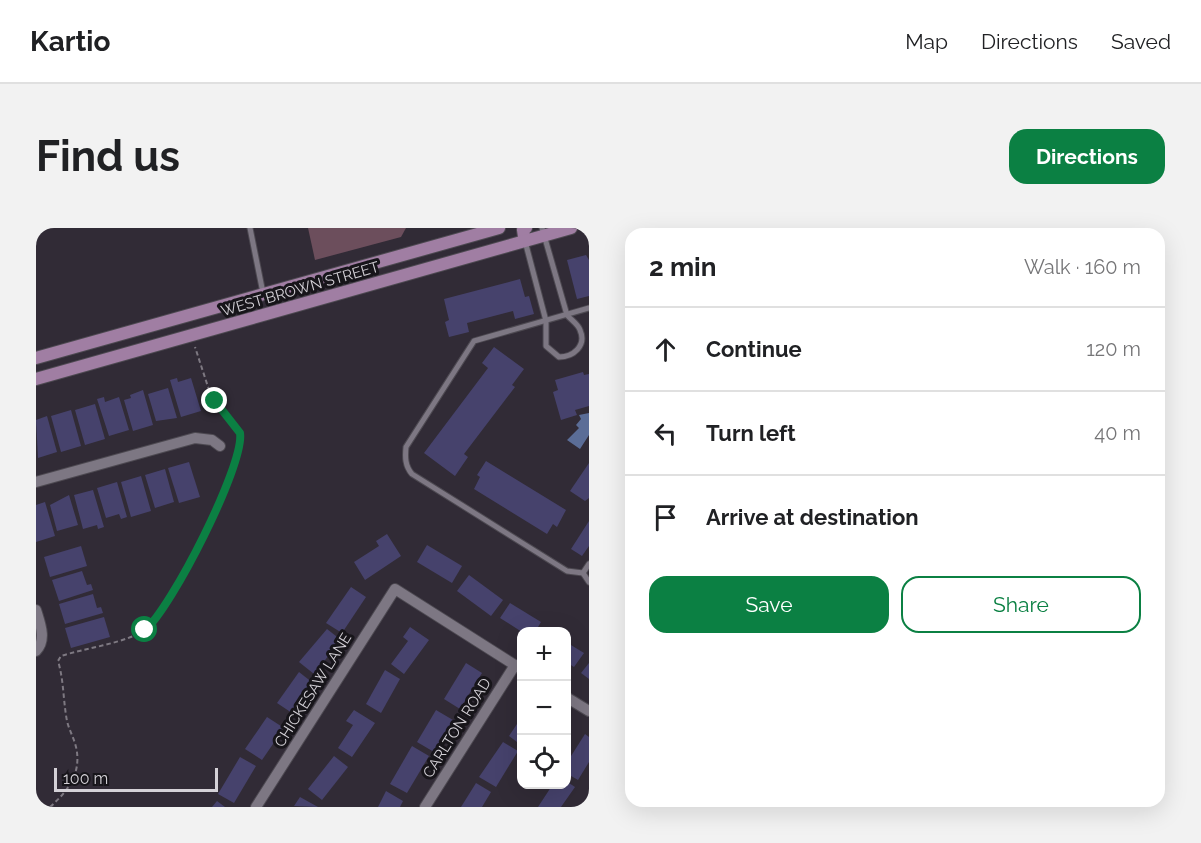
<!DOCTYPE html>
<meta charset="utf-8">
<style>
:root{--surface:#fff;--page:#f2f2f2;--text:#202124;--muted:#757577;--line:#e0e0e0;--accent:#0b8043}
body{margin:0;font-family:Raleway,sans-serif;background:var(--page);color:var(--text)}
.controls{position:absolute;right:18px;bottom:18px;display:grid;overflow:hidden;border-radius:12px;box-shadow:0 6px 24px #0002}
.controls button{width:54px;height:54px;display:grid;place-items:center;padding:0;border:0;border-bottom:2px solid var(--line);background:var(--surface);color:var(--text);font:30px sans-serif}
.scale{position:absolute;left:18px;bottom:15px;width:164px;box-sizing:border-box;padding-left:6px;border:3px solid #d4d1d7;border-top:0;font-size:16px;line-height:21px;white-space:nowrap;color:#d4d1d7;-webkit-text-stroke:4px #17151a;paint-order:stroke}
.stop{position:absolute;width:18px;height:18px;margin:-14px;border:4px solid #0b8043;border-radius:50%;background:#fff}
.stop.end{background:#0b8043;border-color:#fff;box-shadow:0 2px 6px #0008}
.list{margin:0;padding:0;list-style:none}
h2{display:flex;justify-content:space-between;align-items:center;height:78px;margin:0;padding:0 24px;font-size:26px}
h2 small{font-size:20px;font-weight:400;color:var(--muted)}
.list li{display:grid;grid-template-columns:39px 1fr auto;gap:18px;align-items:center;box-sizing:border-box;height:84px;padding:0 24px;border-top:2px solid var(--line)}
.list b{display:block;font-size:22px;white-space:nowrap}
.list em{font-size:20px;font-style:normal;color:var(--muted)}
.actions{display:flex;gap:12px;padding:18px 24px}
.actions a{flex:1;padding:14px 0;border:2px solid var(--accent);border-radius:18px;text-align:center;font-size:21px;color:var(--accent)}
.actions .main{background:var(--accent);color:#fff}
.icon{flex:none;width:33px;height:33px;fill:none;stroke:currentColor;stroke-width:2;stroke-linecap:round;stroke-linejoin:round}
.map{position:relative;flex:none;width:553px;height:579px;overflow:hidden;border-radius:18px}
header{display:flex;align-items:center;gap:36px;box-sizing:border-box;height:84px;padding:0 30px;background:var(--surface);border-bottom:2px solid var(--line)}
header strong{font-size:28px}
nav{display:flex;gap:33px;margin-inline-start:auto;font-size:21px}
.intro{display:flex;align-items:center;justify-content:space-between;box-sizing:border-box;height:144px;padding:0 36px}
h1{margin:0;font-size:42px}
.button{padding:15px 27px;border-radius:18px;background:var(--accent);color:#fff;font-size:21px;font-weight:700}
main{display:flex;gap:36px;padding:0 36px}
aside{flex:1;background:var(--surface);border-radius:18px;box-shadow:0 6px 24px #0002}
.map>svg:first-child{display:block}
</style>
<header>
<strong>Kartio</strong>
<nav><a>Map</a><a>Directions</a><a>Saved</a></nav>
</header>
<div class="intro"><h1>Find us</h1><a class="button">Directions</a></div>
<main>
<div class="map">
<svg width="553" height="579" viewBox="0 0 553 579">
<rect width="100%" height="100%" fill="#312b36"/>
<path fill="#6c4e5c" d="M 272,0 L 370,0 L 365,9 L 279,32 Z"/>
<path fill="#5b6d97" d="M 553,185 L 553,207 L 544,221 L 531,212 L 543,200 L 540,197 L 545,191 L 543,187 Z"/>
<g fill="#46426c">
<path d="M 550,27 L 553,32 L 553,68 L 541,71 L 531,32 Z"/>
<path d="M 484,51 L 489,69 L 493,68 L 498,86 L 479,91 L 477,83 L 431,95 L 433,104 L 413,109 L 409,94 L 413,92 L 408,71 Z"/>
<path d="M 458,119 L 488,141 L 476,157 L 479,159 L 428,226 L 432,229 L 419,248 L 388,225 L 452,140 L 446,135 Z"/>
<path d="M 547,144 L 548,147 L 553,146 L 553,178 L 539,182 L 541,187 L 525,192 L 517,164 L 522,162 L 519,152 Z"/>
<path d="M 141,150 L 142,154 L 155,150 L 165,183 L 145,189 L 134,152 Z"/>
<path d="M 132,160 L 141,190 L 120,193 L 112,166 Z"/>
<path d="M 107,162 L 117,197 L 97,203 L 88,172 L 95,170 L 94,167 Z"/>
<path d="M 68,169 L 69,174 L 83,169 L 93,202 L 73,208 L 61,171 Z"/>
<path d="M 59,176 L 69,211 L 49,217 L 39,182 Z"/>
<path d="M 35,182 L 45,218 L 25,224 L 15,188 Z"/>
<path d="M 11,188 L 21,224 L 2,230 L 0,192 Z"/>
<path d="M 450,233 L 530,282 L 521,299 L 517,296 L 511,306 L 438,261 L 444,249 L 441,247 Z"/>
<path d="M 153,234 L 164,269 L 143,275 L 132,240 Z"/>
<path d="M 553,235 L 553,270 L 549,273 L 534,263 Z"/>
<path d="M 129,241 L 138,274 L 119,280 L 109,247 Z"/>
<path d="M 105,248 L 115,283 L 95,289 L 85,254 Z"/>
<path d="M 81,254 L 91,289 L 85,291 L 83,286 L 70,290 L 61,260 Z"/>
<path d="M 57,262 L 68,299 L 62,301 L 61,297 L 47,301 L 38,267 Z"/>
<path d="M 33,267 L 42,297 L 21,303 L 14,277 Z"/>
<path d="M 9,274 L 19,308 L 0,314 L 0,277 Z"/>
<path d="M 553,293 L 553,318 L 546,328 L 535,321 Z"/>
<path d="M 351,306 L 365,328 L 329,352 L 318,334 L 343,318 L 340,313 Z"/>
<path d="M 391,317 L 426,338 L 416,355 L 381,334 Z"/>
<path d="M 45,318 L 51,338 L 14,349 L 8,329 Z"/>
<path d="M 46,343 L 51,357 L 55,356 L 57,362 L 23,373 L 16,352 Z"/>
<path d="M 433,347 L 467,372 L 455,388 L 421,363 Z"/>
<path d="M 315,359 L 330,369 L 306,405 L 290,395 Z"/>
<path d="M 57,366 L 61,380 L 65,379 L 67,385 L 29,396 L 23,376 Z"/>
<path d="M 474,375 L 505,394 L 499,404 L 486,404 L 464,390 Z"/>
<path d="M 68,389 L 74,409 L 35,420 L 29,400 Z"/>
<path d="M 374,399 L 393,412 L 368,446 L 355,436 L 372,413 L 367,409 Z"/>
<path d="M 291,401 L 305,412 L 278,446 L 263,434 Z"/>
<path d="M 530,414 L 548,425 L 538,439 L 530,434 Z"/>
<path d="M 430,435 L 446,445 L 424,481 L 408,471 Z"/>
<path d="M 553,435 L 553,451 L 545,445 Z"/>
<path d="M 349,442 L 364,451 L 345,485 L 330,476 Z"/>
<path d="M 263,444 L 277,455 L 256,485 L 241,475 Z"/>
<path d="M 318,482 L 339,495 L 316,529 L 302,520 L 317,497 L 310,493 Z"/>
<path d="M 400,482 L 417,492 L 398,524 L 381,514 Z"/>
<path d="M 231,489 L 248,500 L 226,532 L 209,521 Z"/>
<path d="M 485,490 L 485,517 L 473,508 Z"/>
<path d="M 549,506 L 553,509 L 553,534 L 542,552 L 530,545 L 530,536 Z"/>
<path d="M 467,514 L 482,523 L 460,559 L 443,549 Z"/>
<path d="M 376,518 L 393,528 L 371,565 L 354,556 Z"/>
<path d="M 298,528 L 312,539 L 286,572 L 272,561 Z"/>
<path d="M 204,529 L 220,538 L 198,575 L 182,566 Z"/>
<path d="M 530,553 L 539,559 L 525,579 L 502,579 L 517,556 L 530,556 Z"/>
<path d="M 440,555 L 455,564 L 446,579 L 425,579 Z"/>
<path d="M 350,563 L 367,573 L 364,579 L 342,579 Z"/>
<path d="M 264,569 L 282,579 L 258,578 Z"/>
<path d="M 181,573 L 189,579 L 176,579 Z"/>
</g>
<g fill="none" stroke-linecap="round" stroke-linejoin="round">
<defs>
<g id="service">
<path d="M 214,0 L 227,65"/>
<path d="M 489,13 L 510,93 L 510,118 L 523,129 C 537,129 551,118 544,102 C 542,96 535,92 531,87 L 506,0"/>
<path d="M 553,80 L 438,113 L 370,219 C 369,229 369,238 376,246 L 531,343 L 547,345 L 553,336"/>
<path d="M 547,345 L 553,354"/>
</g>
<g id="minor">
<path d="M 0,254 L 159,210 L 176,212 L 184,218"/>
<path d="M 0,382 C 4,395 11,412 0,423"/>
<path d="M 530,469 L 553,483"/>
<path d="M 220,579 L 359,361 L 485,441"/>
<path d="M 389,579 L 479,437"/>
</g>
<g id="secondary">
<path d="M 488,9 L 487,2 L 490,0"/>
<path d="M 0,130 L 463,0"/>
<path d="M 0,151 L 535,0"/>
</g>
</defs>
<use href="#service" stroke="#4d4951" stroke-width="7"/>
<use href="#minor" stroke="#4d4951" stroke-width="12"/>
<use href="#secondary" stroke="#4d4951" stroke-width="14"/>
<path stroke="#7e7982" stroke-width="2" stroke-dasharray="4.5 3" stroke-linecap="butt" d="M 14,579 C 32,563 46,545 40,519 C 38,510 33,502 31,493 C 27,472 28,453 22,433 L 25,428 C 49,420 92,415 112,400 C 137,380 209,235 204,205 L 174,165 L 159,119"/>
<use href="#service" stroke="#7d7783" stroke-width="5"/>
<use href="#minor" stroke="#7d7783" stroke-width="10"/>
<use href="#secondary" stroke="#a07ea3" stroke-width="12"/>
</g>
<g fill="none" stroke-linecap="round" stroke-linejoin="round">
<path stroke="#0b8043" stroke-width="8" d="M 109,402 C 135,381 209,236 204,205 L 179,173"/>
</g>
<g text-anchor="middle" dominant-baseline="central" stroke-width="6" stroke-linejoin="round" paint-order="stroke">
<g font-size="15" fill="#d4d1d7" stroke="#17151a">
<text transform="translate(264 61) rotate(-16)">WEST BROWN STREET</text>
<text transform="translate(277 462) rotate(-58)">CHICKESAW LANE</text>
<text transform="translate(421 500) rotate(-58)">CARLTON ROAD</text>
</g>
</g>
</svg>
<div class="controls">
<button>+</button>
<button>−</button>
<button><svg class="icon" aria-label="locate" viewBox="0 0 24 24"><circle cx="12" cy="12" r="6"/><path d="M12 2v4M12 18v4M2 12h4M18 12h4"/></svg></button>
</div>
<div class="scale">100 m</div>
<div class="stop" style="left:109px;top:402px"></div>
<div class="stop end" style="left:179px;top:173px"></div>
</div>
<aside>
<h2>2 min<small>Walk · 160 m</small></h2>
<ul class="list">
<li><svg class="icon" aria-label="ahead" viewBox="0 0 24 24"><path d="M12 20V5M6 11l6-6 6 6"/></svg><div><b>Continue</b></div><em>120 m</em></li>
<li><svg class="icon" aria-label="left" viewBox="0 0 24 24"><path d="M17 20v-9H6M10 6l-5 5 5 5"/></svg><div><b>Turn left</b></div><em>40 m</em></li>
<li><svg class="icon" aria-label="arrive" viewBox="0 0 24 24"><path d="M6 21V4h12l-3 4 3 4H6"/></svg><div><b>Arrive at destination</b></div></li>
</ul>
<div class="actions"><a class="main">Save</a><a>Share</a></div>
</aside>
</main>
